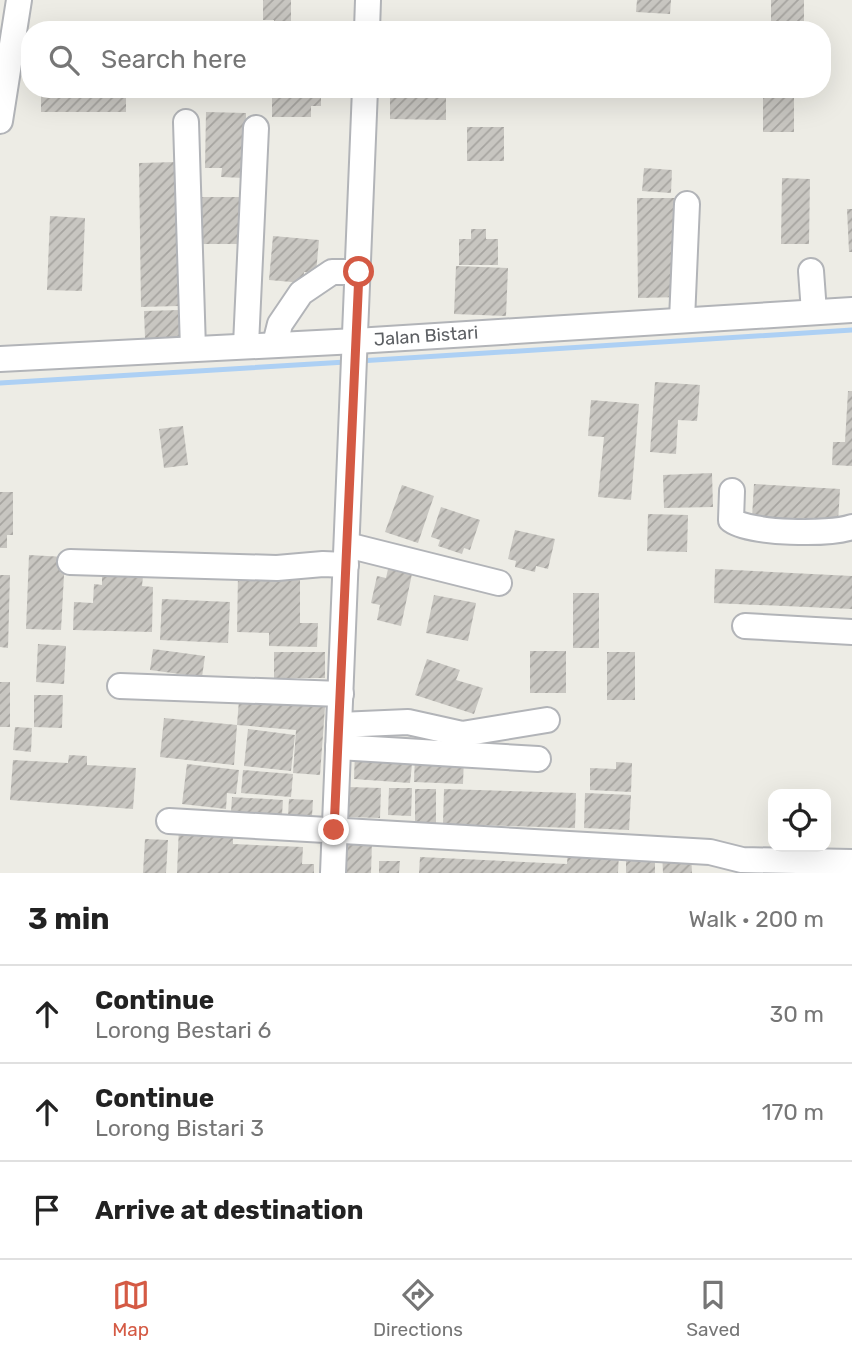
<!DOCTYPE html>
<meta charset="utf-8">
<style>
:root{--surface:#fff;--page:#f2f2f2;--text:#222;--muted:#767676;--line:#e0e0e0;--accent:#d45a44}
body{margin:0;font-family:Rubik,sans-serif;background:var(--page);color:var(--text)}
.controls{position:absolute;right:21px;bottom:21px;display:grid;overflow:hidden;border-radius:14px;box-shadow:0 7px 28px #0002}
.controls button{width:63px;height:63px;display:grid;place-items:center;padding:0;border:0;border-bottom:2px solid var(--line);background:var(--surface);color:var(--text);font:35px sans-serif}
.stop{position:absolute;width:21px;height:21px;margin:-16px;border:5px solid #d45a44;border-radius:50%;background:#fff}
.stop.end{background:#d45a44;border-color:#fff;box-shadow:0 2px 7px #0008}
.list{margin:0;padding:0;list-style:none}
h2{display:flex;justify-content:space-between;align-items:center;height:91px;margin:0;padding:0 28px;font-size:30px}
h2 small{font-size:23px;font-weight:400;color:var(--muted)}
.list li{display:grid;grid-template-columns:46px 1fr auto;gap:21px;align-items:center;box-sizing:border-box;height:98px;padding:0 28px;border-top:2px solid var(--line)}
.list b{display:block;font-size:26px;white-space:nowrap}
.list p{margin:0;font-size:23px;white-space:nowrap;color:var(--muted)}
.list em{font-size:23px;font-style:normal;color:var(--muted)}
.icon{flex:none;width:38px;height:38px;fill:none;stroke:currentColor;stroke-width:2;stroke-linecap:round;stroke-linejoin:round}
.map{position:relative;flex:none;width:852px;height:873px;overflow:hidden}
.search{position:absolute;background:var(--surface);box-shadow:0 7px 28px #0002;left:21px;right:21px;top:21px;height:77px;display:flex;align-items:center;gap:18px;box-sizing:border-box;padding:0 24px;border-radius:28px;color:var(--muted);font-size:26px}
.sheet{height:385px;background:var(--surface)}
nav{display:flex;justify-content:space-around;align-items:center;box-sizing:border-box;height:98px;border-top:2px solid var(--line);background:var(--surface);font-size:19px;color:var(--muted)}
nav a{display:grid;justify-items:center;gap:4px}
nav .on{color:var(--accent)}
.map>svg:first-child{display:block}
</style>
<div class="map">
<svg width="852" height="873" viewBox="0 0 852 873">
<defs>
<pattern id="building-hatch" width="6" height="6" patternUnits="userSpaceOnUse" patternTransform="scale(1.75)"><rect width="6" height="6" fill="#c8c6c1"/><path d="M-1 1l2-2M0 6l6-6M5 7l2-2" fill="none" stroke="#a6a4a0"/></pattern>
</defs>
<rect width="100%" height="100%" fill="#edece5"/>
<g fill="none" stroke-linecap="round" stroke-linejoin="round">
<g stroke="#add0f4" stroke-width="5">
<path d="M 359,361 L 852,330"/>
<path d="M 0,383 L 346,362"/>
</g>
</g>
<g fill="url(#building-hatch)">
<path d="M 263,0 L 291,0 L 291,30 L 274,30 L 274,20 L 263,20 Z"/>
<path d="M 637,0 L 671,0 L 670,14 L 636,12 Z"/>
<rect x="771" y="0" width="33" height="30"/>
<rect x="41" y="89" width="85" height="23"/>
<path d="M 272,89 L 321,89 L 321,106 L 311,106 L 311,117 L 272,117 Z"/>
<rect x="763" y="90" width="31" height="42"/>
<path d="M 390,97 L 446,98 L 446,120 L 390,119 Z"/>
<path d="M 206,112 L 246,113 L 245,178 L 221,177 L 222,168 L 205,168 Z"/>
<rect x="467" y="127" width="37" height="34"/>
<path d="M 177,162 L 179,306 L 141,307 L 139,163 Z"/>
<path d="M 644,168 L 672,170 L 671,193 L 642,191 Z"/>
<path d="M 782,178 L 810,179 L 809,244 L 781,244 Z"/>
<rect x="199" y="197" width="47" height="47"/>
<path d="M 637,198 L 682,198 L 682,297 L 638,298 Z"/>
<path d="M 847,209 L 852,209 L 852,252 L 849,252 Z"/>
<path d="M 50,216 L 85,218 L 82,291 L 47,290 Z"/>
<path d="M 471,229 L 486,229 L 486,239 L 498,239 L 498,265 L 459,265 L 459,239 L 471,239 Z"/>
<path d="M 273,236 L 319,240 L 316,273 L 304,272 L 303,283 L 269,280 Z"/>
<path d="M 456,266 L 508,268 L 506,316 L 454,314 Z"/>
<path d="M 180,310 L 181,338 L 145,338 L 144,311 Z"/>
<path d="M 655,382 L 700,385 L 697,421 L 678,420 L 676,454 L 650,452 Z"/>
<path d="M 848,391 L 852,391 L 852,466 L 832,465 L 833,442 L 845,442 Z"/>
<path d="M 591,400 L 639,404 L 631,500 L 598,497 L 604,437 L 588,436 Z"/>
<path d="M 183,426 L 188,465 L 164,468 L 159,429 Z"/>
<path d="M 712,473 L 713,507 L 664,508 L 663,475 Z"/>
<path d="M 754,484 L 840,489 L 838,523 L 752,518 Z"/>
<path d="M 402,485 L 434,496 L 418,543 L 385,532 Z"/>
<path d="M 0,492 L 13,492 L 13,535 L 7,535 L 7,548 L 0,548 Z"/>
<path d="M 441,507 L 480,520 L 470,550 L 464,548 L 462,554 L 438,546 L 440,540 L 431,537 Z"/>
<path d="M 648,514 L 688,515 L 687,552 L 647,551 Z"/>
<path d="M 515,530 L 555,539 L 548,569 L 536,566 L 535,572 L 515,567 L 516,561 L 508,559 Z"/>
<path d="M 29,555 L 65,557 L 61,630 L 26,629 Z"/>
<path d="M 388,569 L 412,574 L 401,626 L 377,620 L 380,605 L 371,603 L 377,576 L 386,578 Z"/>
<path d="M 715,569 L 852,576 L 852,609 L 714,603 Z"/>
<path d="M 238,573 L 300,574 L 300,623 L 318,623 L 317,647 L 269,646 L 269,633 L 237,632 Z"/>
<path d="M 0,575 L 10,575 L 8,648 L 0,647 Z"/>
<path d="M 102,575 L 143,576 L 142,586 L 153,587 L 152,632 L 73,630 L 74,602 L 93,603 L 94,584 L 102,585 Z"/>
<rect x="573" y="593" width="26" height="55"/>
<path d="M 434,595 L 476,603 L 468,641 L 426,633 Z"/>
<path d="M 162,599 L 230,602 L 228,643 L 160,640 Z"/>
<path d="M 38,644 L 66,646 L 64,684 L 36,682 Z"/>
<path d="M 153,649 L 205,656 L 202,677 L 150,670 Z"/>
<rect x="530" y="651" width="36" height="42"/>
<rect x="274" y="652" width="51" height="26"/>
<rect x="607" y="652" width="28" height="48"/>
<path d="M 427,659 L 460,670 L 456,680 L 483,688 L 474,714 L 415,695 Z"/>
<rect x="0" y="682" width="10" height="45"/>
<path d="M 34,695 L 63,695 L 62,728 L 34,727 Z"/>
<path d="M 239,700 L 325,707 L 320,775 L 293,773 L 296,730 L 237,725 Z"/>
<path d="M 164,718 L 237,725 L 234,765 L 160,757 Z"/>
<path d="M 15,727 L 32,728 L 31,752 L 13,750 Z"/>
<path d="M 248,729 L 295,735 L 291,771 L 244,766 Z"/>
<path d="M 355,751 L 413,755 L 410,783 L 354,779 Z"/>
<path d="M 69,755 L 87,756 L 87,765 L 136,768 L 133,809 L 10,800 L 13,760 L 68,763 Z"/>
<path d="M 415,755 L 464,756 L 463,784 L 414,782 Z"/>
<path d="M 616,762 L 632,763 L 631,792 L 590,790 L 590,768 L 616,769 Z"/>
<path d="M 187,764 L 239,770 L 236,794 L 227,793 L 226,809 L 182,804 Z"/>
<path d="M 243,770 L 293,774 L 291,797 L 241,793 Z"/>
<path d="M 348,787 L 381,788 L 380,818 L 348,817 Z"/>
<path d="M 389,788 L 412,788 L 411,816 L 388,815 Z"/>
<rect x="415" y="789" width="21" height="39"/>
<path d="M 444,789 L 576,793 L 575,828 L 443,824 Z"/>
<path d="M 585,793 L 631,795 L 629,830 L 584,828 Z"/>
<path d="M 232,797 L 283,800 L 282,815 L 231,813 Z"/>
<path d="M 289,799 L 313,800 L 312,816 L 288,815 Z"/>
<path d="M 179,826 L 233,829 L 233,844 L 303,847 L 302,864 L 314,864 L 314,873 L 177,873 Z"/>
<path d="M 145,839 L 168,840 L 166,873 L 143,873 Z"/>
<path d="M 346,841 L 372,841 L 371,873 L 345,873 Z"/>
<path d="M 568,849 L 619,852 L 618,873 L 419,873 L 420,857 L 567,864 Z"/>
<path d="M 691,852 L 692,873 L 663,873 L 662,853 Z"/>
<path d="M 655,854 L 655,873 L 626,873 L 626,855 Z"/>
<path d="M 379,861 L 400,861 L 399,873 L 379,873 Z"/>
</g>
<g fill="none" stroke-linecap="round" stroke-linejoin="round">
<defs>
<g id="minor">
<path d="M 367,30 L 368,0"/>
<path d="M 0,121 L 19,0"/>
<path d="M 186,122 L 193,349"/>
<path d="M 811,271 L 814,312"/>
<path d="M 682,320 L 687,204"/>
<path d="M 275,344 L 280,324 L 301,293 L 332,272 L 359,272"/>
<path d="M 246,345 L 256,128"/>
<path d="M 0,359 L 356,341 L 852,310"/>
<path d="M 732,491 L 731,520 C 751,534 829,535 852,527"/>
<path d="M 347,545 L 499,583"/>
<path d="M 70,562 L 277,568 L 323,564 L 346,565"/>
<path d="M 745,626 L 852,632"/>
<path d="M 120,686 L 341,694"/>
<path d="M 339,725 L 408,722 L 462,734 L 547,720"/>
<path d="M 338,747 L 538,759"/>
<path d="M 169,821 L 710,852 L 742,860 L 852,862"/>
<path d="M 333,873 L 365,89"/>
</g>
</defs>
<use href="#minor" stroke="#b2b4b8" stroke-width="28"/>
<use href="#minor" stroke="#fff" stroke-width="24"/>
</g>
<g fill="none" stroke-linecap="round" stroke-linejoin="round">
<path stroke="#d45a44" stroke-width="9" d="M 334,830 L 359,272"/>
</g>
<g text-anchor="middle" dominant-baseline="central" stroke-width="5" stroke-linejoin="round" paint-order="stroke">
<g font-size="18" fill="#5c5f63" stroke="#fff">
<text transform="translate(426 336) rotate(-4)">Jalan Bistari</text>
</g>
</g>
</svg>
<div class="controls">
<button><svg class="icon" aria-label="locate" viewBox="0 0 24 24"><circle cx="12" cy="12" r="6"/><path d="M12 2v4M12 18v4M2 12h4M18 12h4"/></svg></button>
</div>
<div class="stop" style="left:359px;top:272px"></div>
<div class="stop end" style="left:334px;top:830px"></div>
<div class="search"><svg class="icon" aria-label="search" viewBox="0 0 24 24"><circle cx="10" cy="10" r="6"/><path d="M15 15l6 6"/></svg>Search here</div>
</div>
<section class="sheet">
<h2>3 min<small>Walk · 200 m</small></h2>
<ul class="list">
<li><svg class="icon" aria-label="ahead" viewBox="0 0 24 24"><path d="M12 20V5M6 11l6-6 6 6"/></svg><div><b>Continue</b><p>Lorong Bestari 6</p></div><em>30 m</em></li>
<li><svg class="icon" aria-label="ahead" viewBox="0 0 24 24"><path d="M12 20V5M6 11l6-6 6 6"/></svg><div><b>Continue</b><p>Lorong Bistari 3</p></div><em>170 m</em></li>
<li><svg class="icon" aria-label="arrive" viewBox="0 0 24 24"><path d="M6 21V4h12l-3 4 3 4H6"/></svg><div><b>Arrive at destination</b></div></li>
</ul>
</section>
<nav>
<a class="on"><svg class="icon" aria-label="map" viewBox="0 0 24 24"><path d="M3 6l6-2 6 2 6-2v14l-6 2-6-2-6 2zM9 4v14M15 6v14"/></svg>Map</a>
<a><svg class="icon" aria-label="directions" viewBox="0 0 24 24"><path d="M12 3l9 9-9 9-9-9zM9 14v-3h6M13 9l2 2-2 2"/></svg>Directions</a>
<a><svg class="icon" aria-label="saved" viewBox="0 0 24 24"><path d="M7 4h10v16l-5-4-5 4z"/></svg>Saved</a>
</nav>
